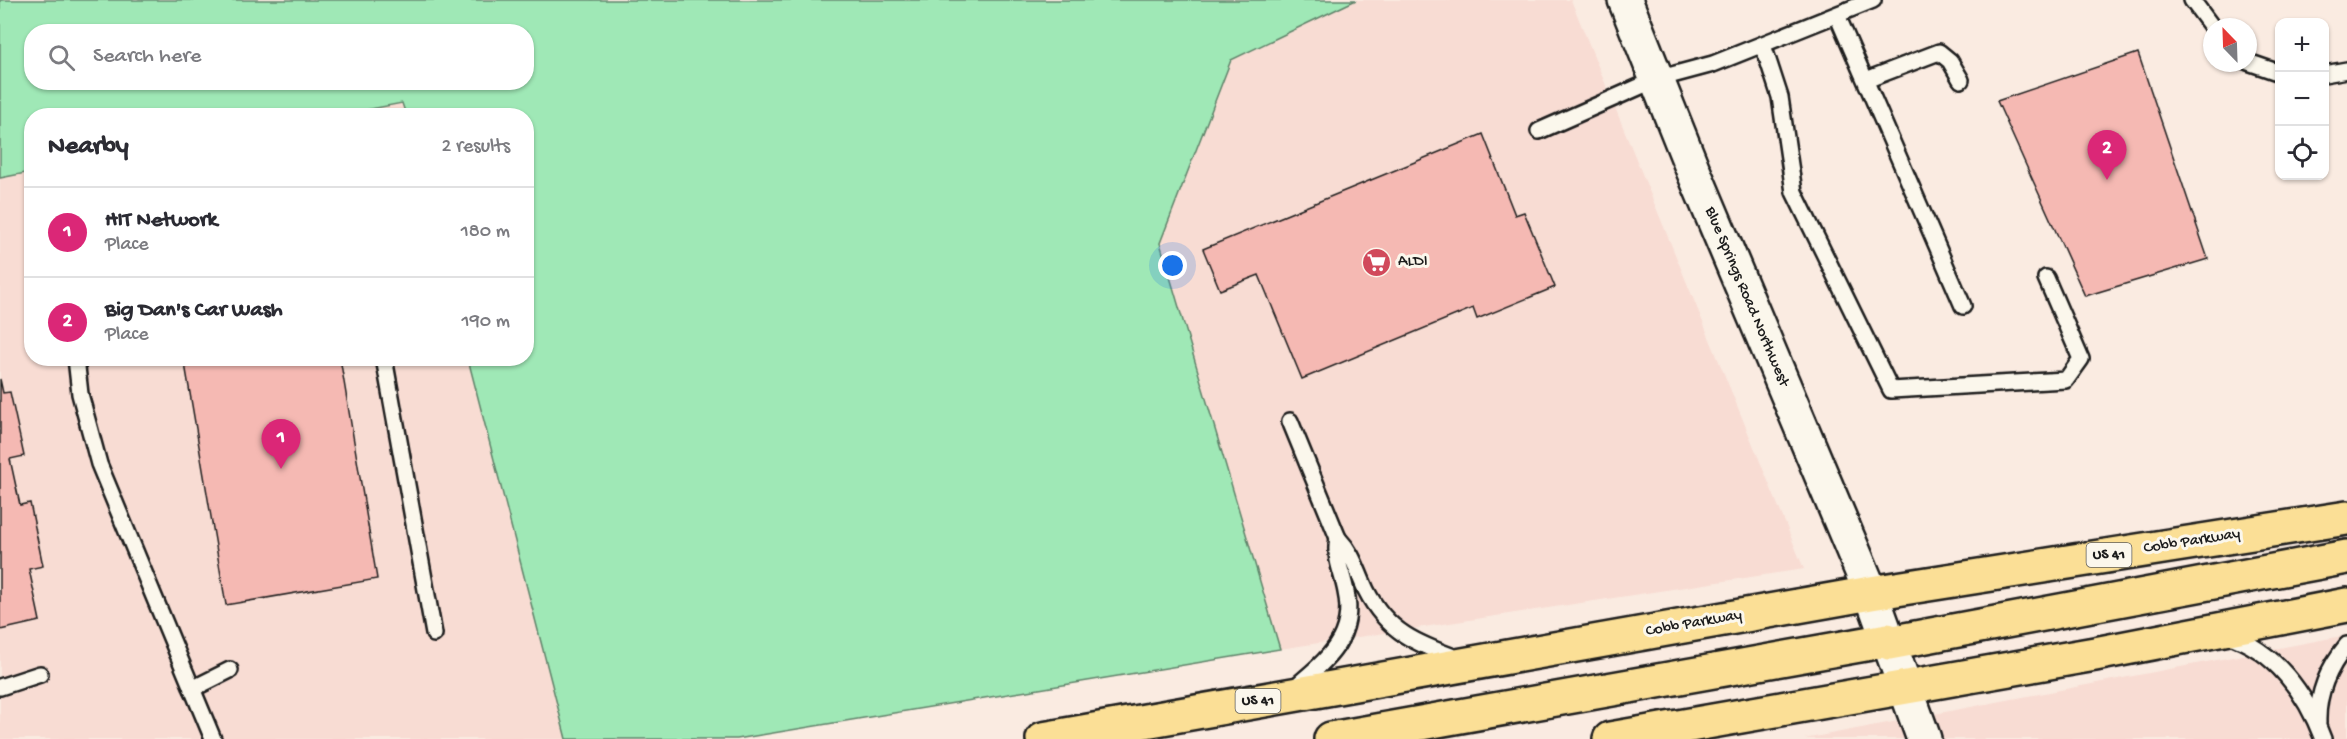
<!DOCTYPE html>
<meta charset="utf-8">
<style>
:root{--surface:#fff;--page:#f2f2f3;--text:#2b2b33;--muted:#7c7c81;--line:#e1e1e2;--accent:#db2777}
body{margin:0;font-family:"Gochi Hand",sans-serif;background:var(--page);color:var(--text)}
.controls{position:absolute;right:18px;top:18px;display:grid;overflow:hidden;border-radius:12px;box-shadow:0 2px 4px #0004}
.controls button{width:54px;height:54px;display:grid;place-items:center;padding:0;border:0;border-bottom:2px solid var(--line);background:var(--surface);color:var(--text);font:30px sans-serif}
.compass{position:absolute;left:2203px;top:18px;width:54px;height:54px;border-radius:50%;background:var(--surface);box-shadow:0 2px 4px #0004;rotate:337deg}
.you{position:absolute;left:1173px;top:266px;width:21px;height:21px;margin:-15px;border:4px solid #fff;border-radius:50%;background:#1a73e8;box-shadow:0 0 0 9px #1a73e833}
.badge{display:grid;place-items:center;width:39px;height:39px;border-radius:50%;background:var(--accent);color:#fff;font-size:20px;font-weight:700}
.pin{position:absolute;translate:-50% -50px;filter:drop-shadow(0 2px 3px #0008)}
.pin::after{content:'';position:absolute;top:32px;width:21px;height:18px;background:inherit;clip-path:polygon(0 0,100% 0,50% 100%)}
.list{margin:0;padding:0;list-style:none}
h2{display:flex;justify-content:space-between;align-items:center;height:78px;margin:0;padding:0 24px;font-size:26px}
h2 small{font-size:20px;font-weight:400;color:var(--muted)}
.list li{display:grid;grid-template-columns:39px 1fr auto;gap:18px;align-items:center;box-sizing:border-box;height:90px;padding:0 24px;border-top:2px solid var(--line)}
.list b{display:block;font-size:22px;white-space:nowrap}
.list p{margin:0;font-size:20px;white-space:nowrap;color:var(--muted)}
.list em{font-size:20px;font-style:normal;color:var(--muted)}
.icon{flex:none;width:33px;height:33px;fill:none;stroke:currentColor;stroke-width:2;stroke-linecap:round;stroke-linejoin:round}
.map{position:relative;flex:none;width:2347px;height:739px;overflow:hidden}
.search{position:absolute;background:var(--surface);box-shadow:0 2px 4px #0004;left:24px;top:24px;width:510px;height:66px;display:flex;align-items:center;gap:15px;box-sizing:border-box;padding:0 21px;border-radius:24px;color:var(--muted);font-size:22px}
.panel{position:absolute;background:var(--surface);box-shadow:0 2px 4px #0004;left:24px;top:108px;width:510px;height:258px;border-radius:24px}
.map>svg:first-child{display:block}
</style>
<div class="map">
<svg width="2347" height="739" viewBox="0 0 2347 739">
<rect width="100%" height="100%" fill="#faebe1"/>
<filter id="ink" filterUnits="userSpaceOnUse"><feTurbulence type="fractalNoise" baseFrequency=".0167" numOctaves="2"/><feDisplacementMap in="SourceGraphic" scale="12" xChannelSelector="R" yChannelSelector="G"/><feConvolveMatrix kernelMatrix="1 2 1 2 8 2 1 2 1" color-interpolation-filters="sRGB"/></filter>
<g filter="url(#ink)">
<g fill="#f8dcd3">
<path d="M 1356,0 L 1571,0 L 1804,569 L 1280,649 L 1160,243 L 1231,59 Z"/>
<path d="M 403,103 L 406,115 L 334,116 Z"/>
<path d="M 31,172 L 32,358 L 468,359 L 566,739 L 0,739 L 0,178 Z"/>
<path d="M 2347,635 L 2347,739 L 1804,739 Z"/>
</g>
<path fill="#9fe8b6" stroke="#5e8269" stroke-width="1.5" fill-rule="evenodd" d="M 0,0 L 1356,0 L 1231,60 L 1160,243 L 1280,649 L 737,739 L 566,739 L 468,359 L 526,358 L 526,116 L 406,115 L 402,103 L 334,116 L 32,116 L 31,172 L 0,178 ZM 32,32 L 526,32 L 526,82 L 32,82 Z"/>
<g fill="#f5b9b3" stroke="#1c1c1c" stroke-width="1.5">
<path d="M 2138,53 L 2208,259 L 2085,296 L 1997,101 Z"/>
<path d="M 1483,134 L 1515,215 L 1524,212 L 1555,287 L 1477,319 L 1473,308 L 1302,379 L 1259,275 L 1220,290 L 1203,249 Z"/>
<path d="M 184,358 L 340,358 L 377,579 L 226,605 Z"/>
<path d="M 0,379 L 3,393 L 10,392 L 24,456 L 10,459 L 20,505 L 30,503 L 43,566 L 29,569 L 40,621 L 0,630 Z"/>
</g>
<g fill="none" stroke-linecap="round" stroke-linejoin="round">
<defs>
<g id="lane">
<path d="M 2192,0 L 2212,27"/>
<path d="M 1837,15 L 1963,306"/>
<path d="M 1763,45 L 1780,97 L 1794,192 L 1891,390 L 2066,380 L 2081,359 L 2046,278"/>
<path d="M 2248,62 L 2280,73"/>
<path d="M 2324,74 L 2347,70"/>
<path d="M 1866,80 L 1939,52 L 1950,61 L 1961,80"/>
<path d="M 1539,131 L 1657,79 L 1713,64 L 1873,0"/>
<path d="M 76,358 L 80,394 L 99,464 L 213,739"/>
<path d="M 384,358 L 434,634"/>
<path d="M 1290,421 L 1338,538"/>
<path d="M 2227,635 C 2275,650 2306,694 2323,739"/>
<path d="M 0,687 L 40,674"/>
<path d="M 1295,687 C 1326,661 1356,637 1346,592 C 1342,570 1334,560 1338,538 C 1354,555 1356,569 1366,590 C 1387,632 1417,644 1459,659"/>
<path d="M 192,689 L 230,670"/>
<path d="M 2318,723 C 2317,693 2328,668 2347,645"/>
</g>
<path id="secondary" d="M 1625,0 L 1693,170 L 1871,593 L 1924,739"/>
<g id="primary">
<path d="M 1889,643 L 2347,557"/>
<path d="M 1043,739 L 1871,593 L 2347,518"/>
<path d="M 1331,739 L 1888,640"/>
<path d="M 1610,739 L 2095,654 L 2347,605"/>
</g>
</defs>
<use href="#lane" stroke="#1c1c1c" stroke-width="20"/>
<use href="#secondary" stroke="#1c1c1c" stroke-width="38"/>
<use href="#primary" stroke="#1c1c1c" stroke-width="38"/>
<use href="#lane" stroke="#fbf7ec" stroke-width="15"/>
<use href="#secondary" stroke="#fbf7ec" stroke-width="33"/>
<use href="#primary" stroke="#fbdf96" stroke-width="33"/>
</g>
</g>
<defs>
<symbol id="supermarket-disc" viewBox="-11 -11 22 22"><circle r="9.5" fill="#d1495b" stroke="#fbf7ec"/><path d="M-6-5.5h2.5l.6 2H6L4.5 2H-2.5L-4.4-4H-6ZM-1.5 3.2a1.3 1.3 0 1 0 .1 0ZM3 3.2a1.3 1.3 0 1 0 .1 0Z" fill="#fff"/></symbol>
</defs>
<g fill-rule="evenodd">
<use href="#supermarket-disc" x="1360" y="246" width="33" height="33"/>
</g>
<g text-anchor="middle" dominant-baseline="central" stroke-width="6" stroke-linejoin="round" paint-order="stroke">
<g fill="#fbf7ec" stroke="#5f5e5a" stroke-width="1.5">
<rect x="2086.5" y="543" width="45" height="24" rx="4.5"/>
<rect x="1235.5" y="689" width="45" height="24" rx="4.5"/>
</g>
<g font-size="15" font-weight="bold" fill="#1c1c1c">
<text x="2109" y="555">US 41</text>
<text x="1258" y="701">US 41</text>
</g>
<g font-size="16" fill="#1c1c1c" stroke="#fbf7ec" text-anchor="start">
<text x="1398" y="262">ALDI</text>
</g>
<g font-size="16" fill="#1c1c1c" stroke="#fbf7ec">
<text transform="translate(1746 297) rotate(67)">Blue Springs Road Northwest</text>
<text transform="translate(2192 542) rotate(-9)">Cobb Parkway</text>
<text transform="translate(1694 624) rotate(-10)">Cobb Parkway</text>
</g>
</g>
</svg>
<div class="controls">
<button>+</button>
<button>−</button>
<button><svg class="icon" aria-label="locate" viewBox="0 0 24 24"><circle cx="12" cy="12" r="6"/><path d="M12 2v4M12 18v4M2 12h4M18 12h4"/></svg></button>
</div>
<svg class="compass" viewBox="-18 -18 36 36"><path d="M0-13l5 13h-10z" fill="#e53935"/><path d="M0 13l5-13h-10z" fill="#7c7c81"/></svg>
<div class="you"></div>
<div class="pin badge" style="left:281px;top:469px">1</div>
<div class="pin badge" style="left:2107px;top:180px">2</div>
<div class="search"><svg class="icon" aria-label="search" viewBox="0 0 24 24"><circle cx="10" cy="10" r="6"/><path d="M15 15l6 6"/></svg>Search here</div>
<section class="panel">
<h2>Nearby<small>2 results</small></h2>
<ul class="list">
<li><span class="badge">1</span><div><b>HIT Network</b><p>Place</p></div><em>180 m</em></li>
<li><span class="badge">2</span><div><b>Big Dan's Car Wash</b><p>Place</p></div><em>190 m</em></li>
</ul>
</section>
</div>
